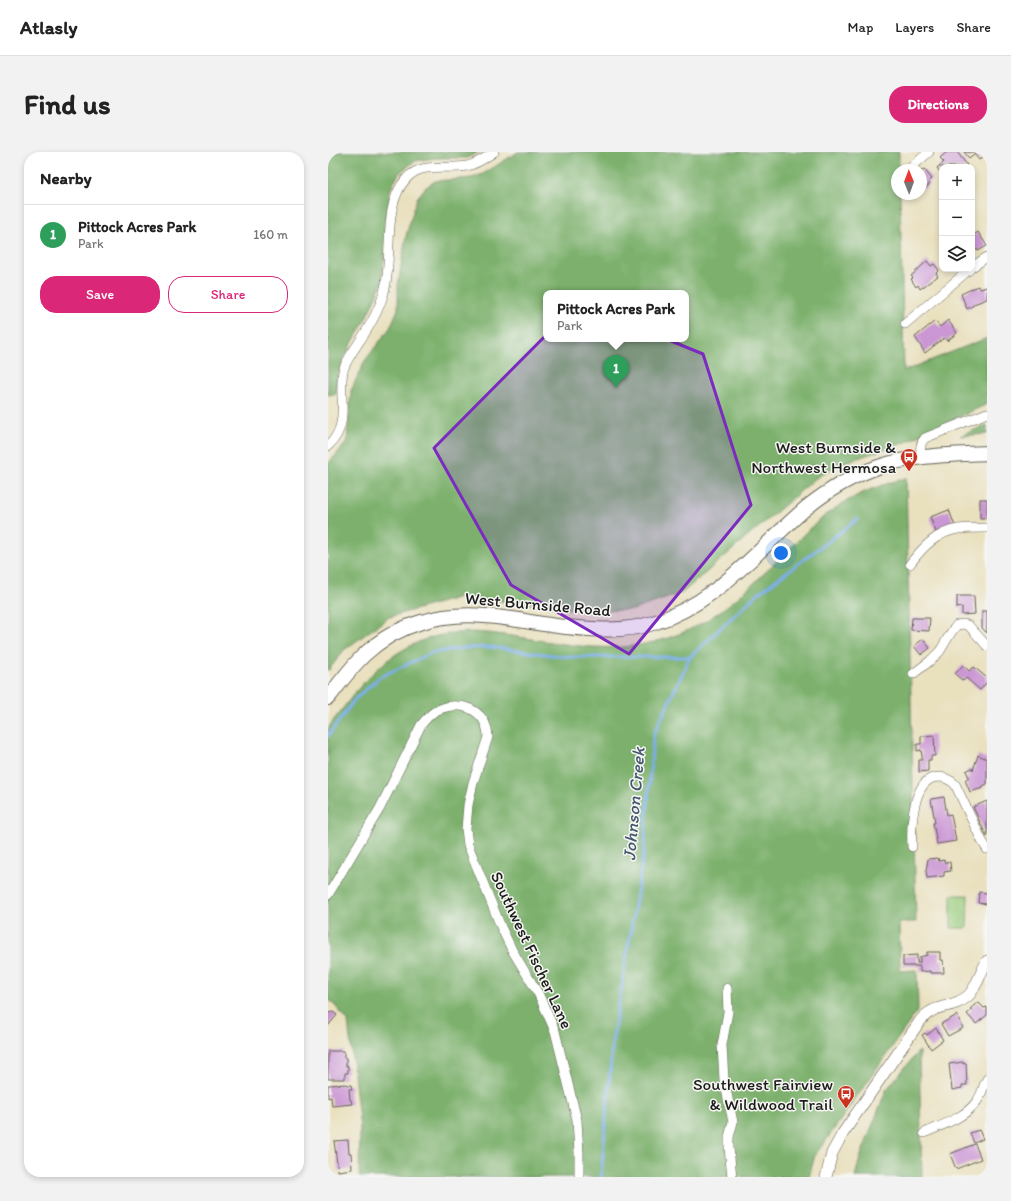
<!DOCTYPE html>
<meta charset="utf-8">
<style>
:root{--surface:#fff;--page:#f2f2f2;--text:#222;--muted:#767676;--line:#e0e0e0;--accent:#db2777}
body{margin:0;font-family:Itim,sans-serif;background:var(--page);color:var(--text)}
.controls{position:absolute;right:12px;top:12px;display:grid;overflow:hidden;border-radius:8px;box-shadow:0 2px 6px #0003}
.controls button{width:36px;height:36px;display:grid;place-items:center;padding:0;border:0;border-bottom:1px solid var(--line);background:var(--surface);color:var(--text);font:20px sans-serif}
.compass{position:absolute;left:563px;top:12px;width:36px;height:36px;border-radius:50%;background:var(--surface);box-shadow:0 2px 6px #0003;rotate:359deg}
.you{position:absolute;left:453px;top:401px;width:14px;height:14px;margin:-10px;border:3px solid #fff;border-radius:50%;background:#1a73e8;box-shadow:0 0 0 6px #1a73e833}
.badge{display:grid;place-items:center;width:26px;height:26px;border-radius:50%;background:var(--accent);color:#fff;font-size:13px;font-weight:700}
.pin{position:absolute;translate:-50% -33px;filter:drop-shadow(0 1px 2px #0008)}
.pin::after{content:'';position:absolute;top:21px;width:14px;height:12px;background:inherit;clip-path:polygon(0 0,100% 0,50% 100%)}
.popup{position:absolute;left:215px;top:138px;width:146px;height:52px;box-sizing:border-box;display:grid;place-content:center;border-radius:8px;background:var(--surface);filter:drop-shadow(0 1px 3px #0005);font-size:13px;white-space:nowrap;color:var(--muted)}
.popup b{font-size:15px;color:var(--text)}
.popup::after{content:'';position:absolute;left:50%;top:100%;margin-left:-8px;border:8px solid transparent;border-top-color:var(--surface)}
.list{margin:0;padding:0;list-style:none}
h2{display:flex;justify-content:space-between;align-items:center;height:52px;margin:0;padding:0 16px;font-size:17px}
h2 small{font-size:13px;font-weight:400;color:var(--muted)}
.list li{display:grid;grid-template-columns:26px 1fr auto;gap:12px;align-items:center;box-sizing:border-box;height:60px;padding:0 16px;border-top:1px solid var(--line)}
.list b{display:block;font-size:15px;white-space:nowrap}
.list p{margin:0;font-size:13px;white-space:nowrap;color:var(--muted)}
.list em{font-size:13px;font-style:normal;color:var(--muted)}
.actions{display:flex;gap:8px;padding:12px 16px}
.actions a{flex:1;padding:9px 0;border:1px solid var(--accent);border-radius:16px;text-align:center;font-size:14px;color:var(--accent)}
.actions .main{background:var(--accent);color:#fff}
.icon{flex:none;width:22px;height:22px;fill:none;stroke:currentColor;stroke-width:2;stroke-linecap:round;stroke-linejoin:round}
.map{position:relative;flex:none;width:659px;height:1025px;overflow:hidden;border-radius:16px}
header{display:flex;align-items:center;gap:24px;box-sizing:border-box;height:56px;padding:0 20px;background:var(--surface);border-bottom:1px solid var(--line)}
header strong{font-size:19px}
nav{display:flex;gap:22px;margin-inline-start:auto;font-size:14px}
.intro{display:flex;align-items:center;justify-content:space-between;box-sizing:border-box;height:96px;padding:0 24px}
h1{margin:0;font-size:28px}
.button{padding:10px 18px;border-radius:16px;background:var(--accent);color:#fff;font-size:14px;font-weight:700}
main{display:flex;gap:24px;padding:0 24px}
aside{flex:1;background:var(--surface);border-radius:16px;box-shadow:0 2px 6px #0003}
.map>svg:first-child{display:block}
</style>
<header>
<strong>Atlasly</strong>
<nav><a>Map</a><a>Layers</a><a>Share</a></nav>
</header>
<div class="intro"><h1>Find us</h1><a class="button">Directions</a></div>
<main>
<aside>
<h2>Nearby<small></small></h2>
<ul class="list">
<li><span class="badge" style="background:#2e9e5b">1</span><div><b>Pittock Acres Park</b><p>Park</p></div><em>160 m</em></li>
</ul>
<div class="actions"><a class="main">Save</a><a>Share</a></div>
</aside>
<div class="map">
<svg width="659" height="1025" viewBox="0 0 659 1025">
<rect width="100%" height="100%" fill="#f6f6f2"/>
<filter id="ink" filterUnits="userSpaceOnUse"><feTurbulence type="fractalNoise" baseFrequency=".025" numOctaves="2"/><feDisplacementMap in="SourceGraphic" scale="8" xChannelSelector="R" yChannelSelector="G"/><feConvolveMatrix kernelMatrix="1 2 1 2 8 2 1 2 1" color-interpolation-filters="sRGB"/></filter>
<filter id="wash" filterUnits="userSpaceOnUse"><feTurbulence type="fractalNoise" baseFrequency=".012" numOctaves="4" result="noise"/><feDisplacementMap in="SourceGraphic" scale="16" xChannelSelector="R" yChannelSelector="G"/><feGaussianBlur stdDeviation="0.9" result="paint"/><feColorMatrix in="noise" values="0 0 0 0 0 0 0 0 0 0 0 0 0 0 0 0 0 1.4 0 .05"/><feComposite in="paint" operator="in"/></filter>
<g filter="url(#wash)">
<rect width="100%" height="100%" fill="#e9e0be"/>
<path fill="#9acc7c" stroke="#5b744c" d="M 623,743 L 640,743 L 639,776 L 623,776 Z"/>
<g fill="#7bb06c" stroke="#4c6644" fill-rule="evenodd">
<path d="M 0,0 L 151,0 L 139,6 L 106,6 L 87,9 L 71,21 L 62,38 L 54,131 L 38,166 L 16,206 L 10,222 L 8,242 L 0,243 Z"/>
<path d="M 190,0 L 571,0 L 571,18 L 569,18 L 569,42 L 572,42 L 576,219 L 659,186 L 659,252 L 578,290 L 509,313 L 488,326 L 354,441 L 305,458 L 254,459 L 216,453 L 132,445 L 61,465 L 16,498 L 0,519 L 0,312 L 19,290 L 23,239 L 36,210 L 62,176 L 70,157 L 70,133 L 78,84 L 89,46 L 97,36 L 107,29 L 144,26 L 155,22 ZM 218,141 L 358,141 L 358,187 L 218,187 Z"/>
<path d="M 659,273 L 659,282 L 632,284 Z"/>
<path d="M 578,326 L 588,770 L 571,770 L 572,819 L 589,818 L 590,858 L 504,980 L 487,1003 L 481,1025 L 31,1025 L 32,976 L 20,869 L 2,848 L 0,848 C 0,783 0,719 0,654 C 0,636 0,619 0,602 C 0,594 0,585 0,578 C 2,571 14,558 19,551 C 56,502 96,475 160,481 C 228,488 283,509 351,482 C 397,464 431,426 466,392 C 478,380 490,368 505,358 C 527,342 552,333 578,326 Z"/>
<path d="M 591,899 L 594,1025 L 527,1025 L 532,1006 L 558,938 Z"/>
</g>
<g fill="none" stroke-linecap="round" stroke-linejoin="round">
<g stroke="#7dafe9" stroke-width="3">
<path d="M 0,584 L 27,547 L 52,525 L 103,501 L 137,496 L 162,495 L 240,505 L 362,505"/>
<path d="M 273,1025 L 285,885 L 316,700 L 325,584 L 362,505 L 428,443 L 530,367"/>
</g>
</g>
<g id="blocks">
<g fill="#cb96d4">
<path d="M 619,0 L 629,0 L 639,13 L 636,15 L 614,15 L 614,22 L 609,16 L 616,10 L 612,6 Z"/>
<path d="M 636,0 L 659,0 L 659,2 L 651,8 L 646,2 L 641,6 Z"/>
<path d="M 596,17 L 604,27 L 600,30 L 602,32 L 596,37 L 594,35 L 593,36 L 593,19 Z"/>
<path d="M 650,80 L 659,94 L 650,99 L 649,97 L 644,100 L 644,84 Z"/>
<path d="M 599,109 L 603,114 L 606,112 L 611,118 L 608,121 L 610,124 L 592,137 L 590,133 L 588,135 L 583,127 L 585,126 L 583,124 Z"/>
<path d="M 650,134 L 652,137 L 659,135 L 659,147 L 646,152 L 646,153 L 639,157 L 633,142 Z"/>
<path d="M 620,168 L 629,181 L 619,189 L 616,186 L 597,201 L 587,185 L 607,169 L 612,175 Z"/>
<rect x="652" y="347" width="7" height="19"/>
<path d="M 621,358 L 627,374 L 608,380 L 602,365 Z"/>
<path d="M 629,444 L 646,444 L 647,462 L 634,463 L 634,455 L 629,456 Z"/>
<path d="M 654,459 L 659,459 L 659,481 L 654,476 Z"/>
<path d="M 584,466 L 602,466 L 601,479 L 583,478 Z"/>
<path d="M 595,487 L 602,496 L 593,503 L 586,494 Z"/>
<path d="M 635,513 L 641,519 L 646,515 L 659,526 L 659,530 L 652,538 L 638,526 L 635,529 L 627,522 Z"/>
<path d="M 606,583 L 607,604 L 603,604 L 603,608 L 600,608 L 600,619 L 591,620 L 591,608 L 594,608 L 594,604 L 593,598 L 589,599 L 589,592 L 593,592 L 593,584 Z"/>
<path d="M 650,603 L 659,607 L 659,632 L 655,634 L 655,636 L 642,640 L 637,628 L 641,625 L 638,619 L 644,616 L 645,618 Z"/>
<path d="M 616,645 L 619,663 L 623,662 L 628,689 L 609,692 L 605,671 L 607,671 L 603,647 Z"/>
<path d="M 659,649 L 659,685 L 645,655 Z"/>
<path d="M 610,706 L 611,709 L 616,708 L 616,710 L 622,710 L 623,719 L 616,720 L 616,724 L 599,726 L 598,719 L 600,707 Z"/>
<path d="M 651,740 L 659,741 L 659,752 L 650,751 Z"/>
<path d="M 599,800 L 612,800 L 612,808 L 615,808 L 616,821 L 602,821 L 602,819 L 592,820 L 592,814 L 575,814 L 575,804 L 589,803 L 589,811 L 592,811 L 592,805 L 599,803 Z"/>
<path d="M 650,850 L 656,856 L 659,855 L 659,863 L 648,872 L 639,862 L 644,858 L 642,857 Z"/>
<path d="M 5,860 L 9,863 L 0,874 L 0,861 Z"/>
<path d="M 629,863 L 635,876 L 620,884 L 613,872 Z"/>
<path d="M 608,876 L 615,888 L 603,897 L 594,883 L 597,881 L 599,883 Z"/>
<path d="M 0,899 L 16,899 L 16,906 L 18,906 L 18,914 L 20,914 L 20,921 L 17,921 L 17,927 L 0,927 Z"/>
<path d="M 635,910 L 635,912 L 638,911 L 639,933 L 634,933 L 634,936 L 624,938 L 621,912 Z"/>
<path d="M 19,932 L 19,933 L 23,933 L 24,937 L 21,937 L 22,948 L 23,948 L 24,952 L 4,954 L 3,945 L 0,946 L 0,933 Z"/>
<path d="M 651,978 L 655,987 L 646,991 L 642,981 Z"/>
<path d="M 20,988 L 21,1001 L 23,1001 L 24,1017 L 10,1019 L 6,989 Z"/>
<path d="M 647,992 L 653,1007 L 628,1017 L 622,1002 Z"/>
</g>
</g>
</g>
<g filter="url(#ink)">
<use href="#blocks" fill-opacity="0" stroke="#646155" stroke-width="1"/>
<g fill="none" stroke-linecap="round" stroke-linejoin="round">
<defs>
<g id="minor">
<path d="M 580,18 L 601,0"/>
<path d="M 644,115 L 659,105"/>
<path d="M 577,172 L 642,117"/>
<path d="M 0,294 C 23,273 10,246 15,219 C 18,208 25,200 31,190 C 42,174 53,155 57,136 C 65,104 54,53 78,27 C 94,9 118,18 139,14 C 149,12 157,6 166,0"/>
<path d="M 593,306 C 593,298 591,292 597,286 L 659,261"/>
<path d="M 582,412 C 594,396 609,380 630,377 C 640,376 650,376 659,376"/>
<path d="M 585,522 L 602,509 L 612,499 L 624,479 L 629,473 L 636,472 L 641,474 L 659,494"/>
<path d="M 584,695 C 583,676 584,626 610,625 C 617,625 621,627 627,632 L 654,689 L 659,697"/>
<path d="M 0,743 L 52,656 L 93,573 C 97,568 101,563 106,560 C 129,546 159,556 160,585 L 145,631 L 140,653 L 138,677 L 140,693 L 173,775 L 184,798 L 211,843 L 227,879 L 249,968 L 251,1001 L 251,1025"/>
<path d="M 399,836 L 400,860 L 394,893 L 396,928 L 405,970 L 401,985 L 401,996 L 404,1025"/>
<path d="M 596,981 C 614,973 637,966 649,949 C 654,943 655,934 659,927"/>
</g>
<path id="tertiary" d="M 498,1025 L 504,1001 L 515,981 L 592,869 C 607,850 624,858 640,844 C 648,837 653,819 659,809"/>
<path id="primary" d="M 0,546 C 12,531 23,515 37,502 C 69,472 113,460 157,464 C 184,466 211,472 238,475 C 267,478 297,480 325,471 C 388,452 429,398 478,356 C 499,339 524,324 550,315 C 584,303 623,303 659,301"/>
</defs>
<use href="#minor" stroke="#646155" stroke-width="10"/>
<use href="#tertiary" stroke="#646155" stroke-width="12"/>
<use href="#primary" stroke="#646155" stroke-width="16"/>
<use href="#minor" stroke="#fff" stroke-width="9"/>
<use href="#tertiary" stroke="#fff" stroke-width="11"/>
<use href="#primary" stroke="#fff" stroke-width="14"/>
</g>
</g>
<path fill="#7b2cbf" fill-opacity="0.2" stroke="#7b2cbf" stroke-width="3" stroke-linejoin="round" d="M 250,151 L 375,202 L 423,353 L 301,502 L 183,433 L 106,296 Z"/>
<defs>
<symbol id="bus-pin" viewBox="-11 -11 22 30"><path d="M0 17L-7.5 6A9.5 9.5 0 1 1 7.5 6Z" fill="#c8321e" stroke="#f6f6f2"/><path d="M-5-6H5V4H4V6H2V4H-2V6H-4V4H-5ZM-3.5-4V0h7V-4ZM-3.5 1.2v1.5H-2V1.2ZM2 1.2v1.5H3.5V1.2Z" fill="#fff"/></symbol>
</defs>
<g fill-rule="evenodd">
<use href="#bus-pin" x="571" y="295" width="20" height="27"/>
<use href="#bus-pin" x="508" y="932" width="20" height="27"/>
</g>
<g text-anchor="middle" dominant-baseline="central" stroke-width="3" stroke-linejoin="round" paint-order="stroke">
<g font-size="17" fill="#1c1c1c" stroke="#f6f6f2" text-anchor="end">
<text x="568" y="295">West Burnside &amp;<tspan x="568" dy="20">Northwest Hermosa</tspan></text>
<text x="505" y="932">Southwest Fairview<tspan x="505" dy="20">&amp; Wildwood Trail</tspan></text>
</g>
<g font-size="17" fill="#1c1c1c" stroke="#f6f6f2">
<text transform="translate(210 452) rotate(5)">West Burnside Road</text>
<text transform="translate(204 798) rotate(65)">Southwest Fischer Lane</text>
</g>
<g font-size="18" font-style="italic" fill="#43576e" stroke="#f6f6f2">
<text transform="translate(306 652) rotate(-85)">Johnson Creek</text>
</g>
</g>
</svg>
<div class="controls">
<button>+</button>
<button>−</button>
<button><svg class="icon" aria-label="layers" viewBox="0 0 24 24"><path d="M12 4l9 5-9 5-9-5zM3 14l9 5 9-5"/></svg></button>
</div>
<svg class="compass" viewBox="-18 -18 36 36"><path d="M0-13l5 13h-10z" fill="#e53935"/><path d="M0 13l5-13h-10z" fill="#767676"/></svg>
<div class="you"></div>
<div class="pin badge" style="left:288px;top:236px;background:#2e9e5b">1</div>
<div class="popup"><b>Pittock Acres Park</b>Park</div>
</div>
</main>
